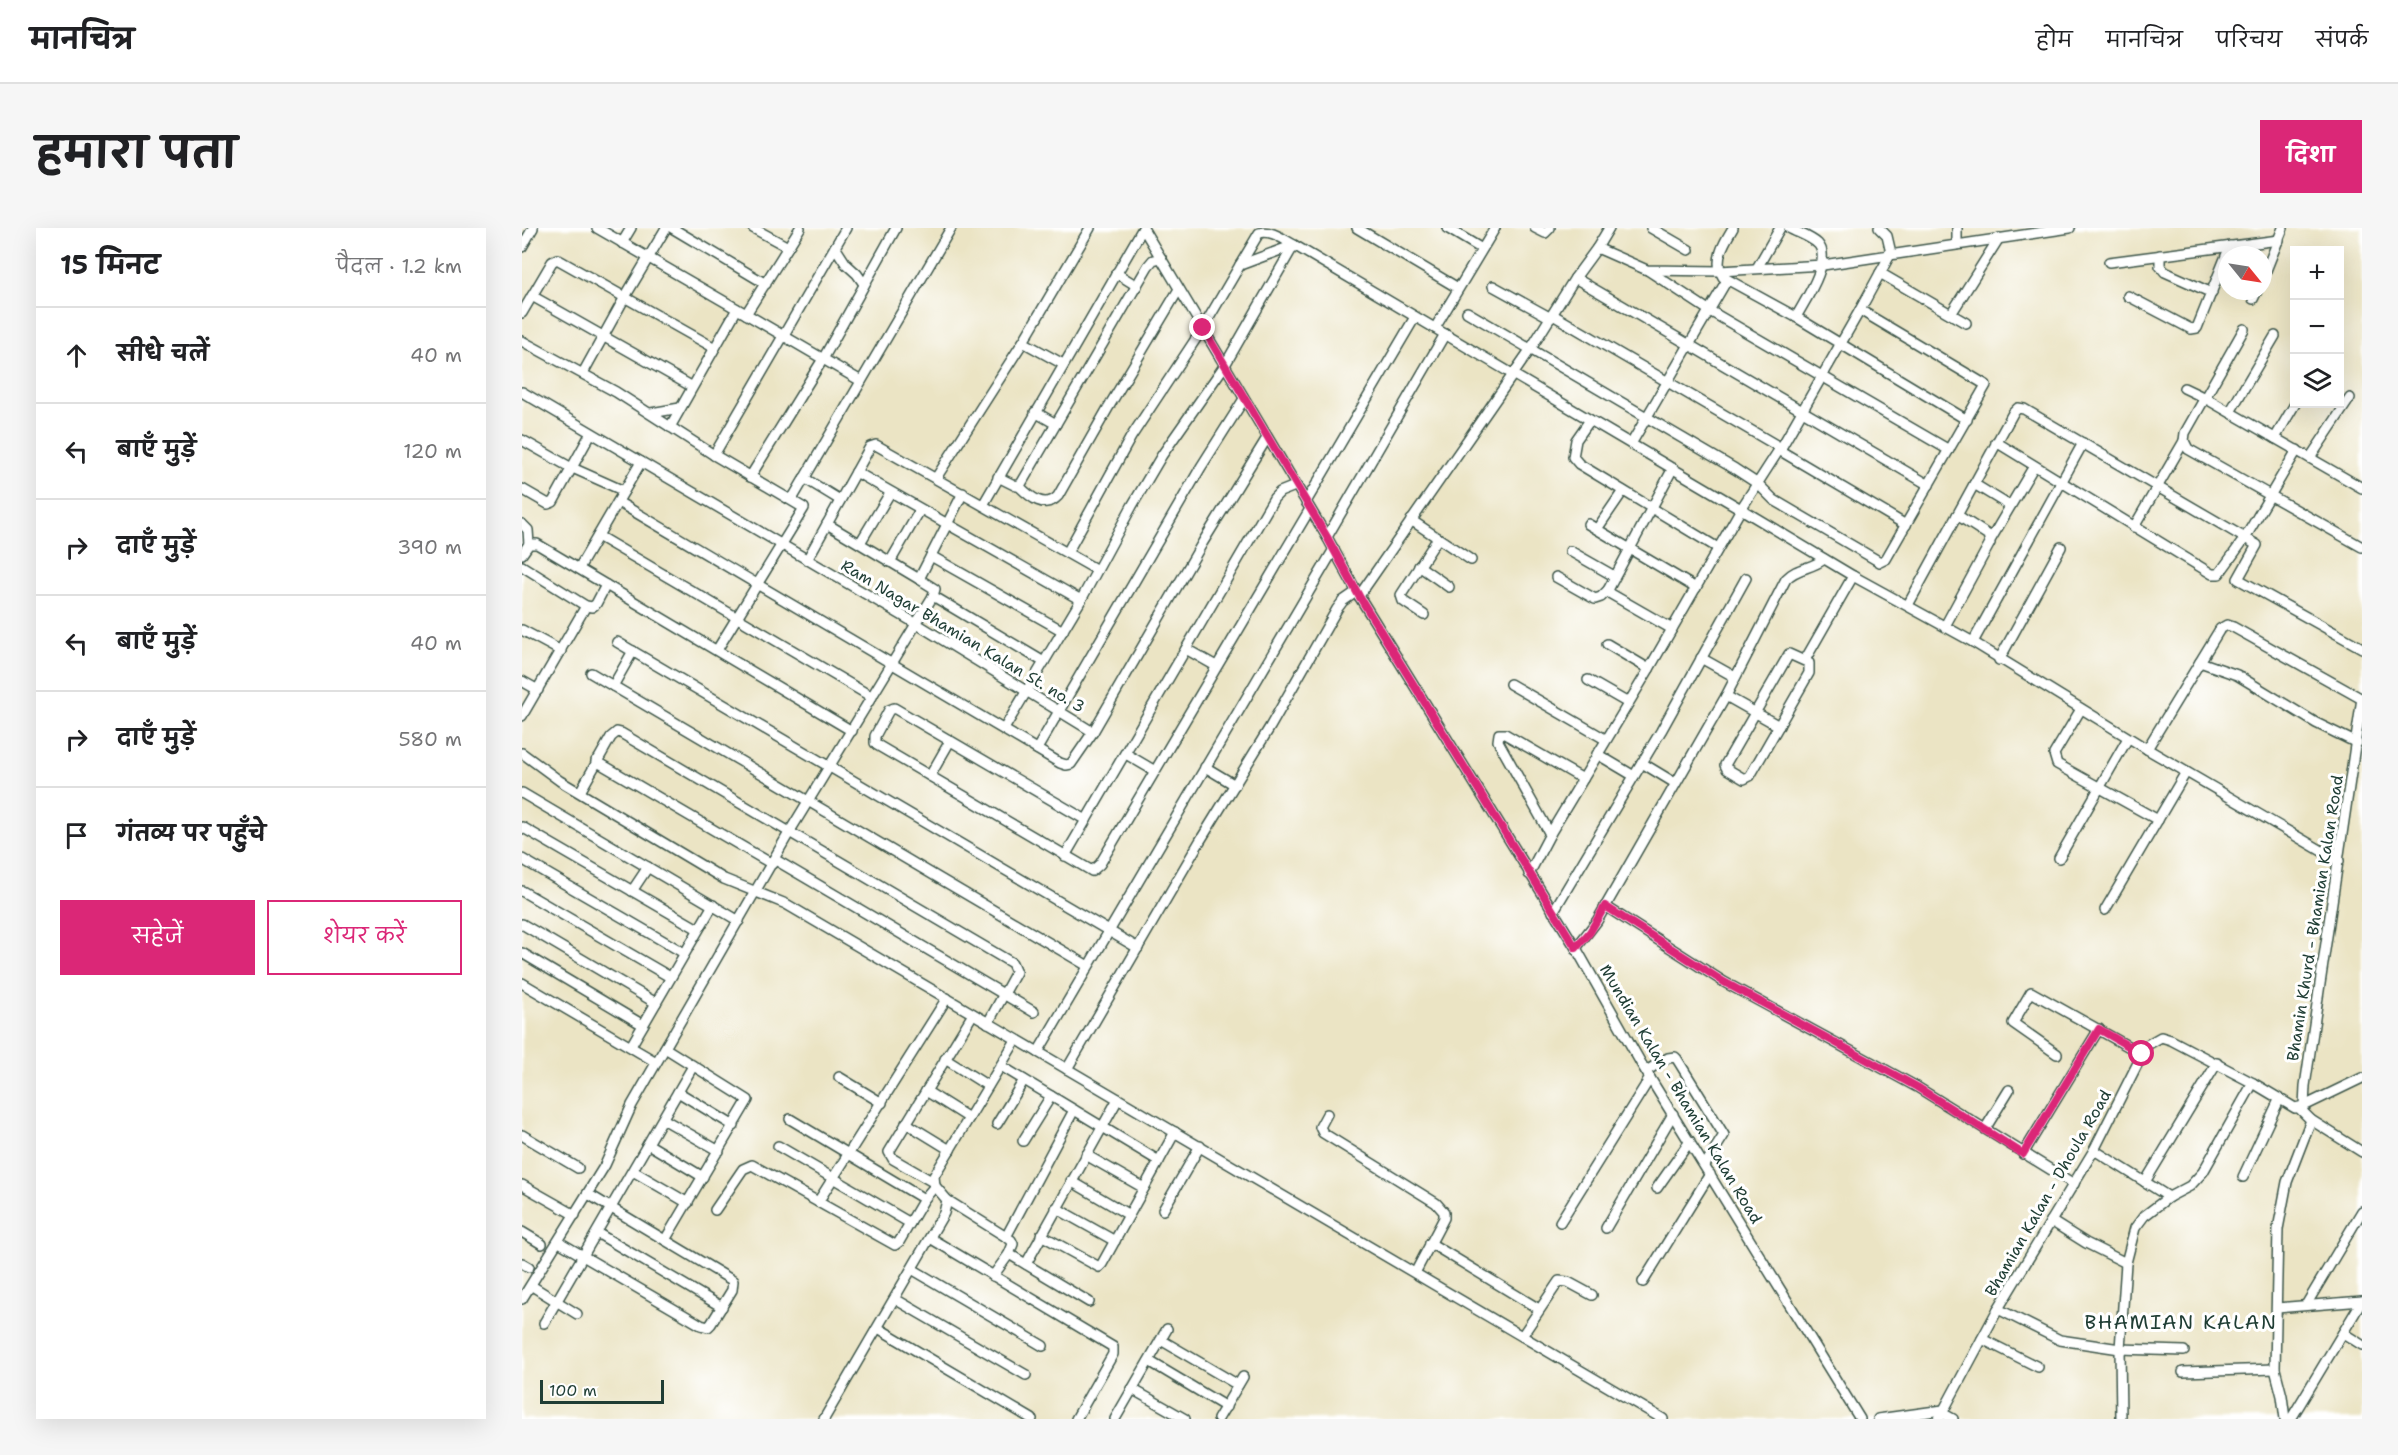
<!DOCTYPE html>
<html lang="hi">
<meta charset="utf-8">
<style>
:root{--surface:#fff;--page:#f6f6f6;--text:#202124;--muted:#757577;--line:#e0e0e0;--accent:#db2777}
body{margin:0;font-family:"Shantell Sans","Playpen Sans Deva",sans-serif;background:var(--page);color:var(--text)}
.controls{position:absolute;right:18px;top:18px;display:grid;overflow:hidden;border-radius:0px;box-shadow:0 6px 24px #0002}
.controls button{width:54px;height:54px;display:grid;place-items:center;padding:0;border:0;border-bottom:2px solid var(--line);background:var(--surface);color:var(--text);font:30px sans-serif}
.compass{position:absolute;left:1696px;top:18px;width:54px;height:54px;border-radius:50%;background:var(--surface);box-shadow:0 6px 24px #0002;rotate:120deg}
.scale{position:absolute;left:18px;bottom:15px;width:124px;box-sizing:border-box;padding-left:6px;border:3px solid #1f3d34;border-top:0;font-size:16px;line-height:21px;white-space:nowrap;color:#1f3d34;-webkit-text-stroke:4px #fff;paint-order:stroke}
.stop{position:absolute;width:18px;height:18px;margin:-14px;border:4px solid #db2777;border-radius:50%;background:#fff}
.stop.end{background:#db2777;border-color:#fff;box-shadow:0 2px 6px #0008}
.list{margin:0;padding:0;list-style:none}
h2{display:flex;justify-content:space-between;align-items:center;height:78px;margin:0;padding:0 24px;font-size:26px}
h2 small{font-size:20px;font-weight:400;color:var(--muted)}
.list li{display:grid;grid-template-columns:39px 1fr auto;gap:18px;align-items:center;box-sizing:border-box;height:96px;padding:0 24px;border-top:2px solid var(--line)}
.list b{display:block;font-size:22px;white-space:nowrap}
.list em{font-size:20px;font-style:normal;color:var(--muted)}
.actions{display:flex;gap:12px;padding:18px 24px}
.actions a{flex:1;padding:14px 0;border:2px solid var(--accent);border-radius:0px;text-align:center;font-size:21px;color:var(--accent)}
.actions .main{background:var(--accent);color:#fff}
.icon{flex:none;width:33px;height:33px;fill:none;stroke:currentColor;stroke-width:2;stroke-linecap:round;stroke-linejoin:round}
.map{position:relative;flex:none;width:1840px;height:1191px;overflow:hidden;border-radius:0px}
header{display:flex;align-items:center;gap:36px;box-sizing:border-box;height:84px;padding:0 30px;background:var(--surface);border-bottom:2px solid var(--line)}
header strong{font-size:28px}
nav{display:flex;gap:33px;margin-inline-start:auto;font-size:21px}
.intro{display:flex;align-items:center;justify-content:space-between;box-sizing:border-box;height:144px;padding:0 36px}
h1{margin:0;font-size:42px}
.button{padding:15px 27px;border-radius:0px;background:var(--accent);color:#fff;font-size:21px;font-weight:700}
main{display:flex;gap:36px;padding:0 36px}
aside{flex:1;background:var(--surface);border-radius:0px;box-shadow:0 6px 24px #0002}
.map>svg:first-child{display:block}
</style>
<header>
<strong>मानचित्र</strong>
<nav><a>होम</a><a>मानचित्र</a><a>परिचय</a><a>संपर्क</a></nav>
</header>
<div class="intro"><h1>हमारा पता</h1><a class="button">दिशा</a></div>
<main>
<aside>
<h2>15 मिनट<small>पैदल · 1.2 km</small></h2>
<ul class="list">
<li><svg class="icon" aria-label="ahead" viewBox="0 0 24 24"><path d="M12 20V5M6 11l6-6 6 6"/></svg><div><b>सीधे चलें</b></div><em>40 m</em></li>
<li><svg class="icon" aria-label="left" viewBox="0 0 24 24"><path d="M17 20v-9H6M10 6l-5 5 5 5"/></svg><div><b>बाएँ मुड़ें</b></div><em>120 m</em></li>
<li><svg class="icon" aria-label="right" viewBox="0 0 24 24"><path d="M7 20v-9h11M14 6l5 5-5 5"/></svg><div><b>दाएँ मुड़ें</b></div><em>390 m</em></li>
<li><svg class="icon" aria-label="left" viewBox="0 0 24 24"><path d="M17 20v-9H6M10 6l-5 5 5 5"/></svg><div><b>बाएँ मुड़ें</b></div><em>40 m</em></li>
<li><svg class="icon" aria-label="right" viewBox="0 0 24 24"><path d="M7 20v-9h11M14 6l5 5-5 5"/></svg><div><b>दाएँ मुड़ें</b></div><em>580 m</em></li>
<li><svg class="icon" aria-label="arrive" viewBox="0 0 24 24"><path d="M6 21V4h12l-3 4 3 4H6"/></svg><div><b>गंतव्य पर पहुँचे</b></div></li>
</ul>
<div class="actions"><a class="main">सहेजें</a><a>शेयर करें</a></div>
</aside>
<div class="map">
<svg width="1840" height="1191" viewBox="0 0 1840 1191">
<rect width="100%" height="100%" fill="#fff"/>
<filter id="ink" filterUnits="userSpaceOnUse"><feTurbulence type="fractalNoise" baseFrequency=".0167" numOctaves="2"/><feDisplacementMap in="SourceGraphic" scale="12" xChannelSelector="R" yChannelSelector="G"/><feConvolveMatrix kernelMatrix="1 2 1 2 8 2 1 2 1" color-interpolation-filters="sRGB"/></filter>
<filter id="wash" filterUnits="userSpaceOnUse"><feTurbulence type="fractalNoise" baseFrequency=".008" numOctaves="4" result="noise"/><feDisplacementMap in="SourceGraphic" scale="24" xChannelSelector="R" yChannelSelector="G"/><feGaussianBlur stdDeviation="1.35" result="paint"/><feColorMatrix in="noise" values="0 0 0 0 0 0 0 0 0 0 0 0 0 0 0 0 0 1.4 0 .05"/><feComposite in="paint" operator="in"/></filter>
<g filter="url(#wash)">
<rect width="100%" height="100%" fill="#ebe4c4"/>
</g>
<g filter="url(#ink)">
<g fill="none" stroke-linecap="round" stroke-linejoin="round">
<defs>
<g id="minor">
<path d="M 75,0 L 224,86"/>
<path d="M 150,0 L 244,56"/>
<path d="M 231,0 L 266,19"/>
<path d="M 278,0 L 224,86 L 339,153"/>
<path d="M 621,0 L 805,309 L 837,368 L 1054,720 L 1120,837 L 1338,1191"/>
<path d="M 835,0 L 936,60"/>
<path d="M 925,0 L 960,21"/>
<path d="M 1013,0 L 1023,5 L 1028,0"/>
<path d="M 1129,0 L 1167,22"/>
<path d="M 1211,0 C 1202,15 1191,32 1201,49 L 1274,89 L 1445,192"/>
<path d="M 1267,0 C 1276,5 1289,9 1296,16 C 1311,32 1282,74 1274,89"/>
<path d="M 1435,0 L 1435,15"/>
<path d="M 100,15 L 109,0"/>
<path d="M 0,19 L 11,0"/>
<path d="M 313,19 L 324,36 L 335,46 L 342,56"/>
<path d="M 1075,20 L 1087,0"/>
<path d="M 1638,27 L 1638,38 L 1643,44 L 1690,65"/>
<path d="M 1587,34 L 1757,12"/>
<path d="M 1235,40 L 1258,0"/>
<path d="M 1127,43 L 1188,83 L 1427,222"/>
<path d="M 594,45 L 615,58"/>
<path d="M 1358,45 L 1444,95"/>
<path d="M 1053,50 L 1407,257"/>
<path d="M 1741,50 L 1761,0"/>
<path d="M 971,58 L 1029,90"/>
<path d="M 10,68 L 169,158"/>
<path d="M 1606,68 L 1669,101 L 1675,100 L 1708,18"/>
<path d="M 1731,71 L 1735,63"/>
<path d="M 1338,82 L 1369,25 L 1365,8 L 1357,0"/>
<path d="M 0,85 L 30,34 L 35,31 L 191,119"/>
<path d="M 1429,86 L 1477,10"/>
<path d="M 1031,87 L 1259,220"/>
<path d="M 913,100 L 973,0"/>
<path d="M 1722,101 L 1663,205 L 1662,213 L 1666,221 L 1840,319"/>
<path d="M 0,113 L 94,164 L 192,227 L 282,280 L 195,422"/>
<path d="M 501,114 L 541,136"/>
<path d="M 61,145 L 103,69 L 144,0"/>
<path d="M 1662,160 L 1683,170 L 1840,260"/>
<path d="M 0,164 L 400,399 L 571,504 L 681,314 L 745,210"/>
<path d="M 513,184 L 534,196"/>
<path d="M 1708,184 L 1753,108"/>
<path d="M 129,185 L 158,180"/>
<path d="M 1068,192 L 1054,212 L 1051,229 L 1057,236 L 1196,320"/>
<path d="M 148,199 L 215,81"/>
<path d="M 1753,210 L 1773,176"/>
<path d="M 0,212 L 46,238 L 102,263"/>
<path d="M 1474,214 L 1690,346 L 1697,346 L 1723,310 L 1775,222"/>
<path d="M 1109,216 L 1205,52"/>
<path d="M 1257,222 L 1384,297"/>
<path d="M 192,227 L 324,0"/>
<path d="M 1788,230 L 1828,170"/>
<path d="M 334,244 L 559,372"/>
<path d="M 228,249 L 301,131 L 374,0"/>
<path d="M 476,249 L 494,258 L 499,256 L 626,38 L 631,32 L 639,30"/>
<path d="M 282,250 L 318,272"/>
<path d="M 414,250 L 501,114 L 568,0"/>
<path d="M 1452,256 L 1488,278"/>
<path d="M 497,258 C 508,269 523,282 536,268 L 586,180 L 657,61"/>
<path d="M 0,261 L 26,276 L 31,274 L 69,205"/>
<path d="M 441,265 L 397,351 L 413,361 L 411,368 L 522,434"/>
<path d="M 267,271 L 272,268 L 429,0"/>
<path d="M 96,274 L 538,535 L 544,537 L 549,536 L 571,504"/>
<path d="M 784,274 L 893,89"/>
<path d="M 461,277 L 621,0"/>
<path d="M 889,292 L 949,332"/>
<path d="M 0,296 L 6,302 L 7,316"/>
<path d="M 305,296 L 397,351"/>
<path d="M 1066,296 L 1174,360"/>
<path d="M 1612,299 L 1662,213"/>
<path d="M 1075,301 L 1101,263"/>
<path d="M 76,308 L 350,469"/>
<path d="M 805,309 L 923,106"/>
<path d="M 1469,311 L 1512,238"/>
<path d="M 338,315 L 368,265"/>
<path d="M 1048,323 L 1092,348"/>
<path d="M 545,325 L 609,209 L 681,100 L 718,37 L 772,17 L 1219,281 L 1257,222 L 1259,220 L 1338,82 L 1464,157 L 1364,331 L 1358,334 L 1252,272 L 1236,256 L 1213,241 L 945,84"/>
<path d="M 0,326 L 7,316 L 15,316 L 330,503"/>
<path d="M 409,328 L 541,403"/>
<path d="M 285,332 L 348,219 L 354,217 L 575,342"/>
<path d="M 368,334 L 398,282"/>
<path d="M 0,338 L 64,378 L 70,379 L 74,376 L 84,357"/>
<path d="M 897,338 L 927,359"/>
<path d="M 57,340 L 119,234"/>
<path d="M 1034,349 L 1073,371 L 1079,369 L 1086,362"/>
<path d="M 837,368 L 1008,122 L 1053,50 L 1075,20 L 1125,42 L 1198,43 L 1301,37 L 1548,0"/>
<path d="M 1386,377 L 1491,185 L 1496,180 L 1502,181 L 1735,317 L 1716,351 L 1840,420"/>
<path d="M 902,387 L 881,373 L 879,367 L 916,310"/>
<path d="M 1423,398 L 1468,315 L 1466,307 L 1435,287"/>
<path d="M 1150,401 L 1089,366 L 1086,362 L 1151,240"/>
<path d="M 0,402 L 39,423"/>
<path d="M 95,414 L 616,720"/>
<path d="M 1451,414 L 1561,215"/>
<path d="M 1085,416 L 1127,441"/>
<path d="M 664,421 L 694,438"/>
<path d="M 1267,426 L 1287,435 L 1287,445 L 1228,548 L 1222,551 L 1205,541 L 1203,537 Z"/>
<path d="M 1179,430 L 1213,449"/>
<path d="M 1283,432 L 1331,348"/>
<path d="M 1477,432 L 1539,319"/>
<path d="M 1678,434 L 1715,447 L 1794,495 L 1835,515"/>
<path d="M 69,445 L 566,738"/>
<path d="M 1066,452 L 1106,475"/>
<path d="M 0,453 L 16,462"/>
<path d="M 988,456 L 1083,511"/>
<path d="M 91,458 L 111,423"/>
<path d="M 1204,468 L 1257,498"/>
<path d="M 1559,481 L 1532,526 L 1535,536 L 1636,592"/>
<path d="M 0,488 L 64,378"/>
<path d="M 482,501 L 559,372 L 610,278 L 640,227 L 703,137 L 772,17 C 762,12 749,1 737,5 L 718,37"/>
<path d="M 515,521 L 679,239 L 722,171"/>
<path d="M 1625,521 L 1698,401 L 1705,397 L 1711,399 L 1840,471"/>
<path d="M 0,525 L 38,553 L 202,651 L 264,676 L 545,841 L 678,613 L 748,499 L 815,381 L 821,373 L 834,364"/>
<path d="M 604,526 L 633,543"/>
<path d="M 1075,526 L 1112,548"/>
<path d="M 74,533 L 250,636"/>
<path d="M 1120,535 L 1153,555"/>
<path d="M 683,539 L 713,557"/>
<path d="M 408,548 L 428,513"/>
<path d="M 58,564 L 89,509 L 95,504 L 99,505 L 490,735 L 494,744 L 466,795"/>
<path d="M 0,565 L 217,693"/>
<path d="M 564,592 L 372,480 L 367,482 L 353,508 L 353,515 L 355,517 L 570,643 L 578,636 L 788,281"/>
<path d="M 0,599 L 176,701"/>
<path d="M 1028,606 L 976,513 L 977,506 L 983,506 L 1061,551"/>
<path d="M 543,628 L 752,270 L 758,264 L 773,258"/>
<path d="M 1537,630 L 1606,510"/>
<path d="M 0,631 L 162,725"/>
<path d="M 252,631 L 512,784"/>
<path d="M 1007,646 L 1028,606 L 1127,441 L 1219,281 L 1331,348 L 1451,414 L 1625,521 L 1817,633"/>
<path d="M 0,663 L 148,749"/>
<path d="M 110,663 L 126,639"/>
<path d="M 1083,678 L 1202,754 L 1395,859 L 1552,956"/>
<path d="M 1583,682 L 1664,544"/>
<path d="M 1031,684 L 1139,503 L 1224,350"/>
<path d="M 0,696 L 134,775"/>
<path d="M 1054,720 L 1075,693 L 1204,468 L 1264,351 C 1275,339 1290,341 1302,331"/>
<path d="M 0,725 L 121,797"/>
<path d="M 0,755 L 134,834"/>
<path d="M 109,818 L 191,677"/>
<path d="M 143,820 L 226,872 L 143,1012"/>
<path d="M 516,824 L 812,321"/>
<path d="M 1535,826 L 1491,795 L 1509,764 L 1620,826"/>
<path d="M 423,831 L 466,858"/>
<path d="M 479,838 L 637,933"/>
<path d="M 545,841 L 1141,1191"/>
<path d="M 1124,843 L 1146,830 L 1153,829 L 1155,831 L 1202,907 L 1183,937"/>
<path d="M 317,849 L 360,875"/>
<path d="M 404,863 L 447,890"/>
<path d="M 156,864 L 212,898"/>
<path d="M 1782,878 L 1783,858 L 1840,470"/>
<path d="M 1777,880 L 1789,892 L 1840,924"/>
<path d="M 805,886 L 798,899 L 801,905 L 914,975 L 922,984 L 922,990 L 893,1045"/>
<path d="M 141,891 L 197,923"/>
<path d="M 268,891 L 402,971"/>
<path d="M 384,895 L 428,922"/>
<path d="M 475,896 L 502,852"/>
<path d="M 1463,901 L 1487,862"/>
<path d="M 0,907 L 56,940"/>
<path d="M 501,913 L 529,868"/>
<path d="M 126,916 L 181,949"/>
<path d="M 256,918 L 388,995"/>
<path d="M 1572,922 L 1647,969"/>
<path d="M 1501,926 L 1577,801"/>
<path d="M 564,927 L 622,960"/>
<path d="M 111,943 L 166,975"/>
<path d="M 1721,949 L 1757,872"/>
<path d="M 549,953 L 607,987"/>
<path d="M 411,954 L 371,931 L 367,924 L 451,786"/>
<path d="M 1623,954 L 1695,835"/>
<path d="M 0,957 L 53,987"/>
<path d="M 1135,960 L 1168,913"/>
<path d="M 425,972 L 489,1012 L 491,1016 L 487,1026 L 471,1048"/>
<path d="M 296,974 L 425,770"/>
<path d="M 534,980 L 593,1013"/>
<path d="M 193,982 L 221,941 L 230,937 L 373,1017 L 377,1014 L 402,971 L 413,958"/>
<path d="M 641,982 L 678,918"/>
<path d="M 1529,993 L 1564,1015 L 1604,1035"/>
<path d="M 1038,994 L 1128,850"/>
<path d="M 1084,1000 L 1151,886"/>
<path d="M 0,1004 L 20,1016"/>
<path d="M 75,1005 L 200,1079"/>
<path d="M 519,1007 L 577,1039 L 580,1036 L 653,904"/>
<path d="M 484,1009 L 552,882"/>
<path d="M 408,1010 L 591,1119 L 591,1126 L 554,1191"/>
<path d="M 37,1014 L 179,1097 L 186,1099 L 189,1096 L 210,1062 L 211,1053 L 208,1051 L 66,966"/>
<path d="M 908,1015 L 1017,1081"/>
<path d="M 487,1026 L 567,1074"/>
<path d="M 0,1035 L 7,1039"/>
<path d="M 504,1036 L 596,871"/>
<path d="M 390,1041 L 521,1118"/>
<path d="M 1121,1054 L 1188,946"/>
<path d="M 10,1058 L 55,1086"/>
<path d="M 0,1071 L 83,937 L 110,877 L 268,603 L 411,368"/>
<path d="M 373,1071 L 504,1147"/>
<path d="M 1784,1077 L 1840,983"/>
<path d="M 1755,1080 L 1840,1073"/>
<path d="M 1476,1081 L 1538,1112 L 1598,1121 L 1662,1123"/>
<path d="M 22,1095 L 171,838"/>
<path d="M 356,1100 L 510,1191"/>
<path d="M 1821,1105 L 1840,1117"/>
<path d="M 1000,1108 L 1037,1053 L 1046,1054 L 1070,1067"/>
<path d="M 1460,1111 L 1516,1139"/>
<path d="M 639,1112 L 716,1157"/>
<path d="M 627,1133 L 704,1179"/>
<path d="M 1661,1144 L 1753,1141"/>
<path d="M 610,1161 L 663,1191"/>
<path d="M 1420,1185 L 1431,1191"/>
<path d="M 302,1191 L 422,985 L 425,972 L 413,958 L 412,948 L 494,812"/>
<path d="M 593,1191 L 645,1101"/>
<path d="M 696,1191 L 721,1149"/>
<path d="M 1356,1191 L 1421,1182"/>
<path d="M 1417,1191 L 1476,1081 L 1572,922 L 1625,817 L 1639,809 L 1649,812 L 1731,855 L 1773,880 L 1782,878 L 1840,850"/>
<path d="M 1599,1191 L 1598,1121 L 1604,1035 L 1613,1000 L 1622,988 L 1647,969 L 1668,958 L 1681,944 L 1731,855"/>
<path d="M 1763,1191 L 1760,1168 L 1753,1141 L 1756,1001 L 1765,954 L 1789,892"/>
<path d="M 1769,1191 L 1840,1073"/>
</g>
</defs>
<use href="#minor" stroke="#3e564a" stroke-width="12"/>
<use href="#minor" stroke="#fff" stroke-width="9"/>
</g>
</g>
<g fill="none" stroke-linecap="round" stroke-linejoin="round" filter="url(#ink)">
<path stroke="#db2777" stroke-width="8" d="M 681,100 L 805,309 L 837,368 L 1054,720 L 1068,704 L 1083,678 L 1202,754 L 1395,859 L 1501,926 L 1577,801 L 1620,826"/>
</g>
<g text-anchor="middle" dominant-baseline="central" stroke-width="6" stroke-linejoin="round" paint-order="stroke">
<g font-size="16" fill="#1f3d34" stroke="#fff">
<text transform="translate(441 408) rotate(31)">Ram Nagar Bhamian Kalan St. no. 3</text>
<text transform="translate(1793 690) rotate(-81)">Bhamin Khurd - Bhamian Kalan Road</text>
<text transform="translate(1159 866) rotate(59)">Mundian Kalan - Bhamian Kalan Road</text>
<text transform="translate(1526 965) rotate(-60)">Bhamian Kalan - Dhoula Road</text>
</g>
<g font-size="20" letter-spacing="1.5" fill="#1f3d34" stroke="#fff">
<text x="1659" y="1094">BHAMIAN KALAN</text>
</g>
</g>
</svg>
<div class="controls">
<button>+</button>
<button>−</button>
<button><svg class="icon" aria-label="layers" viewBox="0 0 24 24"><path d="M12 4l9 5-9 5-9-5zM3 14l9 5 9-5"/></svg></button>
</div>
<svg class="compass" viewBox="-18 -18 36 36"><path d="M0-13l5 13h-10z" fill="#e53935"/><path d="M0 13l5-13h-10z" fill="#757577"/></svg>
<div class="scale">100 m</div>
<div class="stop" style="left:1620px;top:826px"></div>
<div class="stop end" style="left:681px;top:100px"></div>
</div>
</main>
